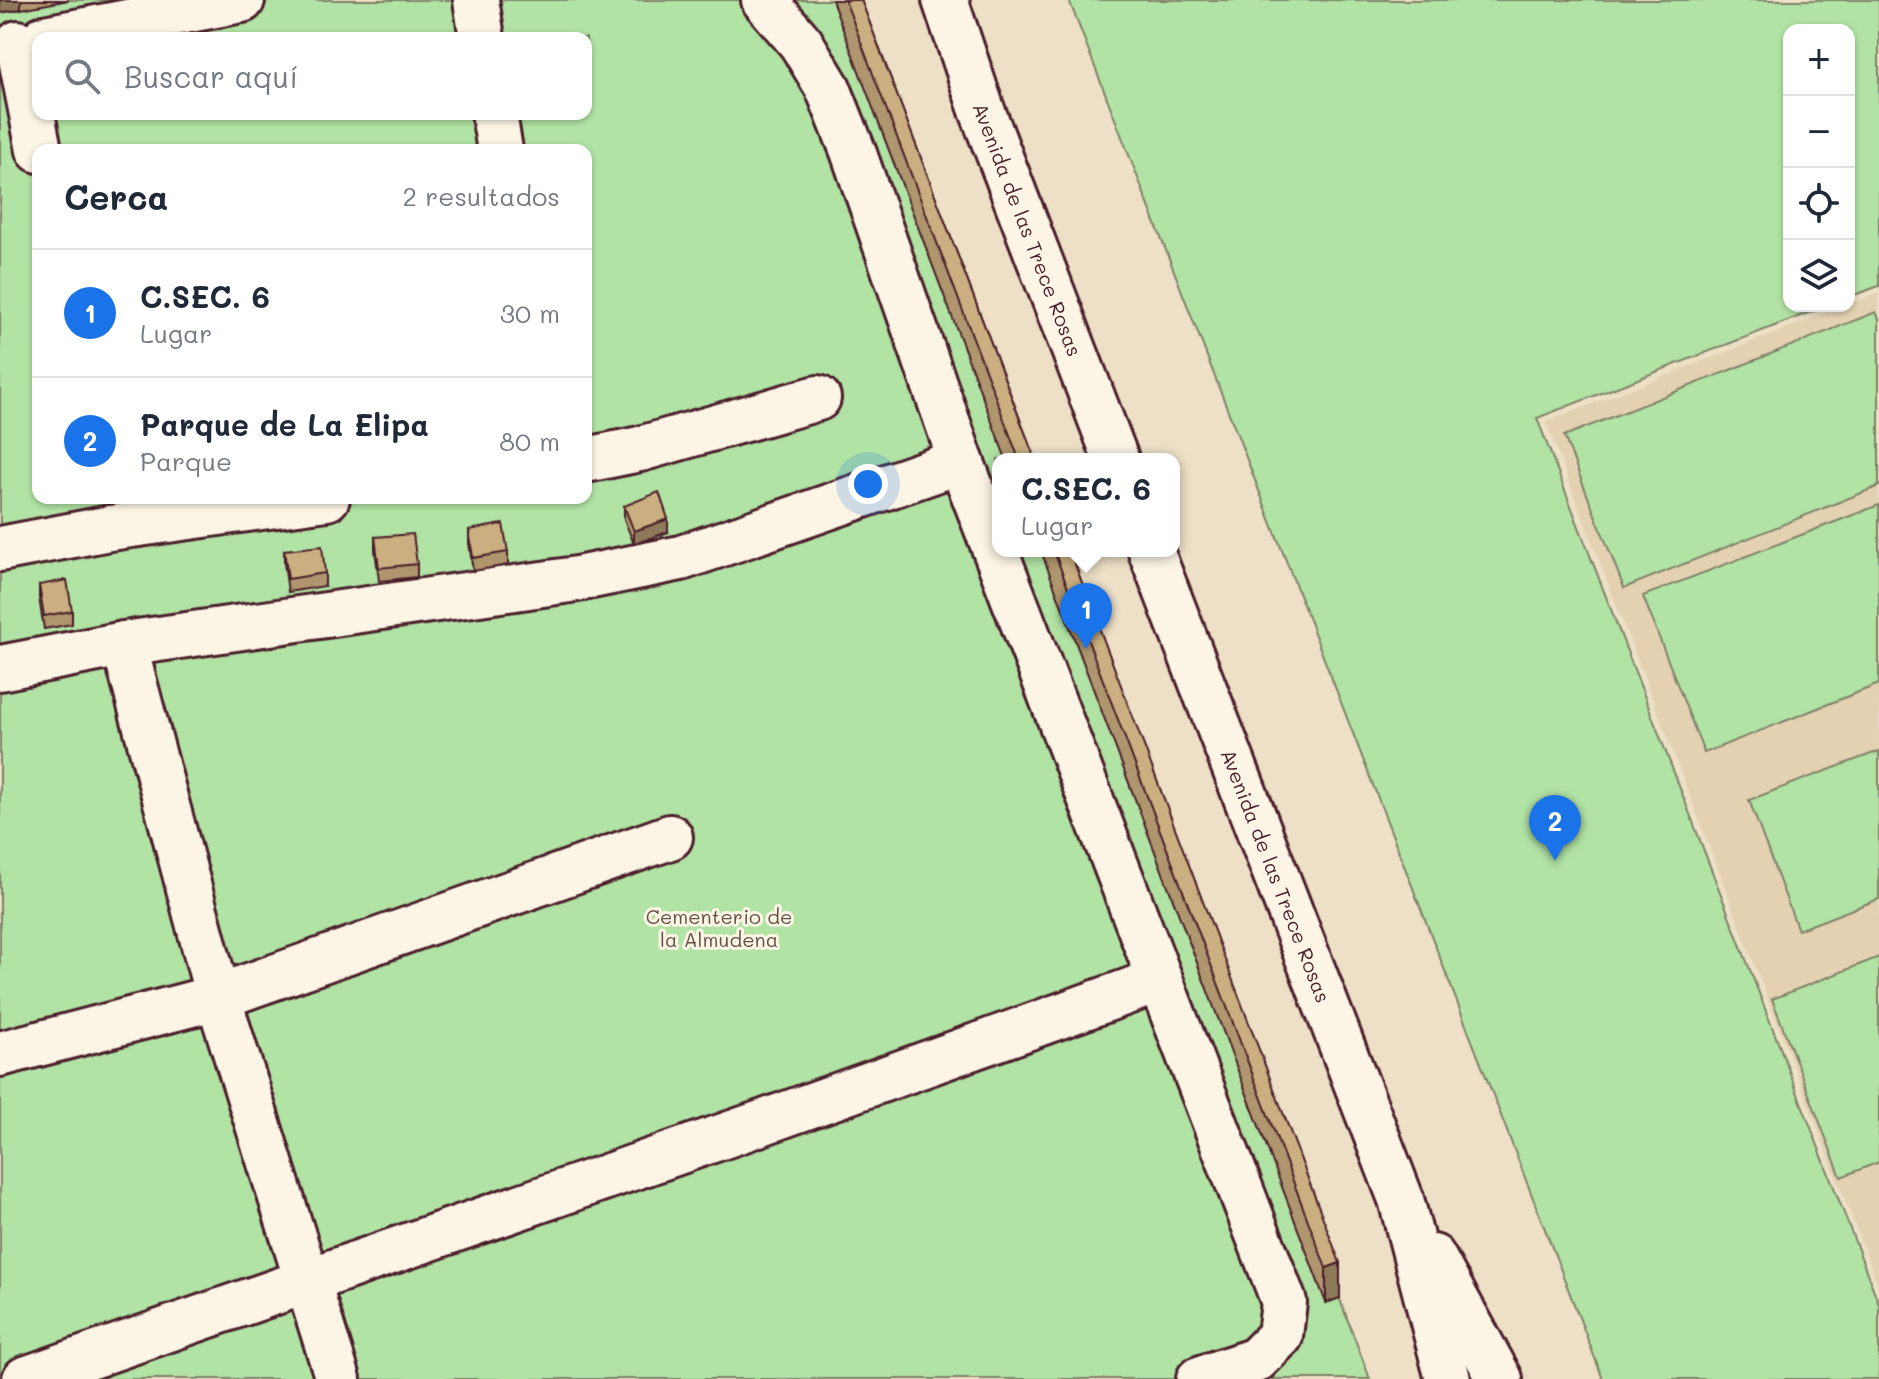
<!DOCTYPE html>
<html lang="es">
<meta charset="utf-8">
<style>
:root{--surface:#fff;--page:#f6f6f7;--text:#1f2937;--muted:#747a83;--line:#e0e1e3;--accent:#1a73e8}
body{margin:0;font-family:Mali,sans-serif;background:var(--page);color:var(--text)}
.controls{position:absolute;right:24px;top:24px;display:grid;overflow:hidden;border-radius:16px;box-shadow:0 2px 6px #0004}
.controls button{width:72px;height:72px;display:grid;place-items:center;padding:0;border:0;border-bottom:2px solid var(--line);background:var(--surface);color:var(--text);font:40px sans-serif}
.you{position:absolute;left:868px;top:484px;width:28px;height:28px;margin:-20px;border:6px solid #fff;border-radius:50%;background:#1a73e8;box-shadow:0 0 0 12px #1a73e833}
.badge{display:grid;place-items:center;width:52px;height:52px;border-radius:50%;background:var(--accent);color:#fff;font-size:26px;font-weight:700}
.pin{position:absolute;translate:-50% -66px;filter:drop-shadow(0 2px 4px #0008)}
.pin::after{content:'';position:absolute;top:42px;width:28px;height:24px;background:inherit;clip-path:polygon(0 0,100% 0,50% 100%)}
.popup{position:absolute;left:992px;top:453px;width:188px;height:104px;box-sizing:border-box;display:grid;place-content:center;border-radius:16px;background:var(--surface);filter:drop-shadow(0 2px 6px #0005);font-size:26px;white-space:nowrap;color:var(--muted)}
.popup b{font-size:30px;color:var(--text)}
.popup::after{content:'';position:absolute;left:50%;top:100%;margin-left:-16px;border:16px solid transparent;border-top-color:var(--surface)}
.list{margin:0;padding:0;list-style:none}
h2{display:flex;justify-content:space-between;align-items:center;height:104px;margin:0;padding:0 32px;font-size:34px}
h2 small{font-size:26px;font-weight:400;color:var(--muted)}
.list li{display:grid;grid-template-columns:52px 1fr auto;gap:24px;align-items:center;box-sizing:border-box;height:128px;padding:0 32px;border-top:2px solid var(--line)}
.list b{display:block;font-size:30px;white-space:nowrap}
.list p{margin:0;font-size:26px;white-space:nowrap;color:var(--muted)}
.list em{font-size:26px;font-style:normal;color:var(--muted)}
.icon{flex:none;width:44px;height:44px;fill:none;stroke:currentColor;stroke-width:2;stroke-linecap:round;stroke-linejoin:round}
.map{position:relative;flex:none;width:1879px;height:1379px;overflow:hidden}
.search{position:absolute;background:var(--surface);box-shadow:0 2px 6px #0004;left:32px;top:32px;width:560px;height:88px;display:flex;align-items:center;gap:20px;box-sizing:border-box;padding:0 28px;border-radius:16px;color:var(--muted);font-size:30px}
.panel{position:absolute;background:var(--surface);box-shadow:0 2px 6px #0004;left:32px;top:144px;width:560px;height:360px;border-radius:16px}
.map>svg:first-child{display:block}
</style>
<div class="map">
<svg width="1879" height="1379" viewBox="0 0 1879 1379">
<rect width="100%" height="100%" fill="#ede0c7"/>
<filter id="ink" filterUnits="userSpaceOnUse"><feTurbulence type="fractalNoise" baseFrequency=".0125" numOctaves="2"/><feDisplacementMap in="SourceGraphic" scale="16" xChannelSelector="R" yChannelSelector="G"/><feConvolveMatrix kernelMatrix="1 2 1 2 8 2 1 2 1" color-interpolation-filters="sRGB"/></filter>
<g filter="url(#ink)">
<path fill="#e3d1b2" d="M 1879,293 L 1879,1288 L 1546,422 Z"/>
<g fill="#b1e3a4" stroke="#7e8168" stroke-width="2" fill-rule="evenodd">
<path d="M 0,0 L 848,0 L 1022,459 L 998,459 L 998,551 L 1057,551 L 1370,1379 L 0,1379 ZM 38,38 L 586,38 L 586,114 L 38,114 ZM 38,150 L 586,150 L 586,498 L 38,498 Z"/>
<path d="M 1069,0 L 1879,0 L 1879,286 L 1849,297 L 1849,30 L 1789,30 L 1789,306 L 1826,306 L 1537,418 L 1879,1304 L 1879,1379 L 1603,1379 Z"/>
<path d="M 1876,312 L 1879,319 L 1879,486 L 1624,588 L 1564,436 Z"/>
<path d="M 1879,505 L 1879,684 L 1704,753 L 1643,596 Z"/>
<path d="M 1879,751 L 1879,899 L 1798,930 L 1749,800 Z"/>
<path d="M 1879,957 L 1879,1162 L 1841,1177 L 1772,999 Z"/>
</g>
<g fill="none" stroke-linecap="round" stroke-linejoin="round">
<defs>
<g id="minor">
<path d="M 476,0 L 482,38"/>
<path id="s1" d="M 945,0 L 982,110 L 1116,459"/>
<path d="M 44,38 L 242,0"/>
<path d="M 18,43 L 39,150"/>
<path d="M 494,114 L 500,150"/>
<path d="M 586,460 L 640,449 L 818,398"/>
<path d="M 0,549 L 110,528 L 327,498"/>
<path id="s2" d="M 1151,551 L 1401,1199 L 1448,1379"/>
<path d="M 124,644 L 218,997 L 338,1379"/>
<path d="M 0,668 L 124,644 L 577,579 L 681,558 L 961,461"/>
<path d="M 1160,980 L 1284,1302 L 1280,1336 L 1256,1360 L 1199,1379"/>
<path d="M 0,1054 L 218,997 L 670,837"/>
<path d="M 1433,1257 L 1500,1379"/>
<path d="M 25,1379 L 764,1122 L 1160,980 L 961,461 L 853,151 L 828,88 L 801,43 L 764,0"/>
</g>
</defs>
<use href="#minor" stroke="#4a1f2b" stroke-width="50"/>
<use href="#minor" stroke="#fcf5e5" stroke-width="44"/>
</g>
<g fill="#af966e" stroke="#4a1f2b" stroke-width="2">
<path d="M 0,0 L 69,0 L 0,13 Z"/>
<path d="M 832,0 L 861,0 L 1035,459 L 1006,459 Z"/>
<path d="M 624,506 L 668,532 L 634,544 L 624,519 Z"/>
<path d="M 469,530 L 508,552 L 508,565 L 473,571 L 469,543 Z"/>
<path d="M 375,537 L 417,564 L 417,577 L 379,581 L 375,550 Z"/>
<path d="M 284,550 L 325,573 L 325,586 L 288,592 L 284,563 Z"/>
<path d="M 1041,551 L 1070,551 L 1340,1298 L 1326,1303 Z"/>
<path d="M 39,585 L 72,611 L 72,624 L 44,629 L 39,598 Z"/>
</g>
<g fill="#8e7a5a" stroke="#4a1f2b" stroke-width="2">
<path d="M 0,0 L 21,0 L 21,9 L 0,13 Z"/>
<path d="M 668,519 L 668,532 L 634,544 L 634,531 Z"/>
<path d="M 1340,1263 L 1340,1298 L 1326,1303 L 1326,1268 Z"/>
</g>
<g fill="#cbaf80" stroke="#4a1f2b" stroke-width="2">
<path d="M 845,0 L 861,0 L 1035,459 L 1019,459 Z"/>
<path d="M 659,492 L 668,519 L 634,531 L 624,506 Z"/>
<path d="M 503,524 L 508,552 L 473,558 L 469,530 Z"/>
<path d="M 413,534 L 417,564 L 379,568 L 375,537 Z"/>
<path d="M 322,546 L 325,573 L 288,579 L 284,550 Z"/>
<path d="M 1054,551 L 1070,551 L 1340,1263 L 1326,1268 Z"/>
<path d="M 67,580 L 72,611 L 44,616 L 39,585 Z"/>
</g>
</g>
<g text-anchor="middle" dominant-baseline="central" stroke-width="6" stroke-linejoin="round" paint-order="stroke">
<g font-size="20" fill="#4a1f2b" stroke="#fcf5e5">
<text stroke="none"><textPath href="#s1" startOffset="244">Avenida de las Trece Rosas</textPath></text>
<text stroke="none"><textPath href="#s2" startOffset="348">Avenida de las Trece Rosas</textPath></text>
</g>
<g font-size="20" fill="#645049" stroke="#fcf5e5">
<text x="719" y="916">Cementerio de<tspan x="719" dy="23">la Almudena</tspan></text>
</g>
</g>
</svg>
<div class="controls">
<button>+</button>
<button>−</button>
<button><svg class="icon" aria-label="locate" viewBox="0 0 24 24"><circle cx="12" cy="12" r="6"/><path d="M12 2v4M12 18v4M2 12h4M18 12h4"/></svg></button>
<button><svg class="icon" aria-label="layers" viewBox="0 0 24 24"><path d="M12 4l9 5-9 5-9-5zM3 14l9 5 9-5"/></svg></button>
</div>
<div class="you"></div>
<div class="pin badge" style="left:1086px;top:649px">1</div>
<div class="popup"><b>C.SEC. 6</b>Lugar</div>
<div class="pin badge" style="left:1555px;top:861px">2</div>
<div class="search"><svg class="icon" aria-label="search" viewBox="0 0 24 24"><circle cx="10" cy="10" r="6"/><path d="M15 15l6 6"/></svg>Buscar aquí</div>
<section class="panel">
<h2>Cerca<small>2 resultados</small></h2>
<ul class="list">
<li><span class="badge">1</span><div><b>C.SEC. 6</b><p>Lugar</p></div><em>30 m</em></li>
<li><span class="badge">2</span><div><b>Parque de La Elipa</b><p>Parque</p></div><em>80 m</em></li>
</ul>
</section>
</div>
